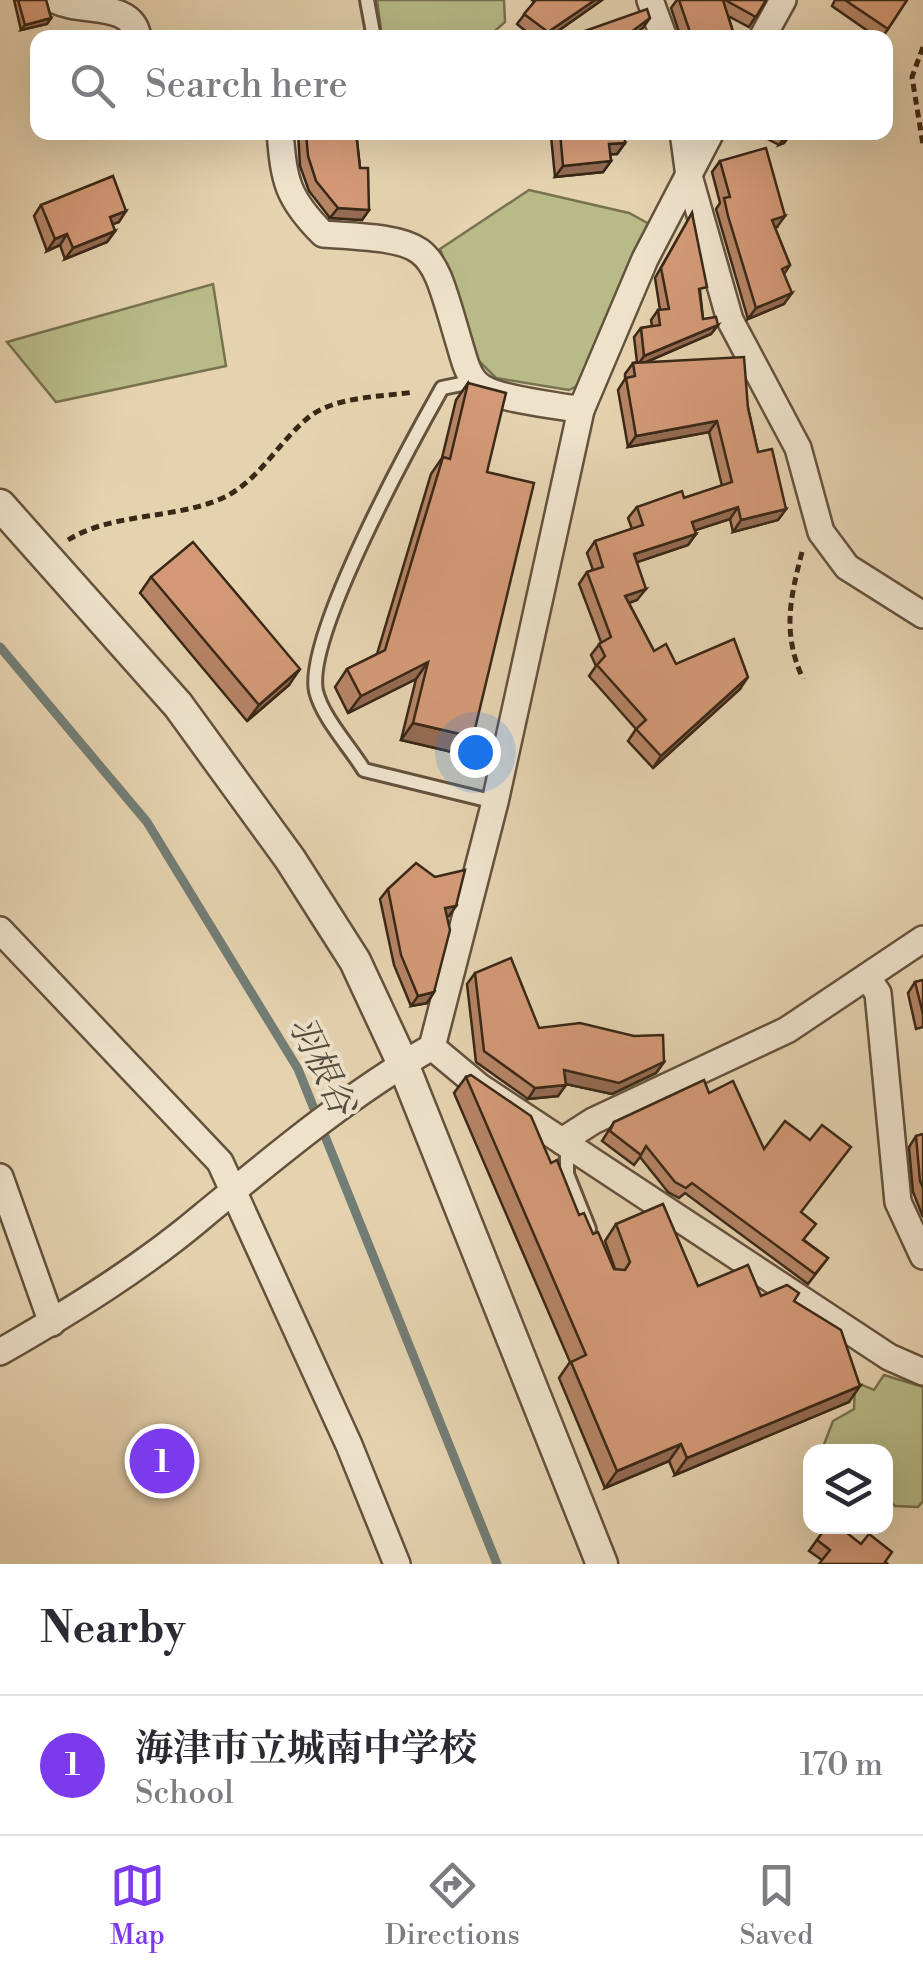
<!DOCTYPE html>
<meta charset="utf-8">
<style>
:root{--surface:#fff;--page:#f7f7f7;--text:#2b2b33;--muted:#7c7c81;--line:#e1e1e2;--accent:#7c3aed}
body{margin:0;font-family:"Libre Bodoni","Noto Serif JP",serif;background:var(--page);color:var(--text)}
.controls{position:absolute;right:30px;bottom:30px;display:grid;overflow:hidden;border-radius:20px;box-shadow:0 10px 40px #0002}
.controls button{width:90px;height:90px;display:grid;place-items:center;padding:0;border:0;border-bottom:2px solid var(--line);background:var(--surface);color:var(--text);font:50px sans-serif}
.you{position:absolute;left:475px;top:752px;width:35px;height:35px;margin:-25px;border:8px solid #fff;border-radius:50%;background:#1a73e8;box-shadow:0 0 0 15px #1a73e833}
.badge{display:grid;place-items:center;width:65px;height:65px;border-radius:50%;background:var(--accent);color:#fff;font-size:32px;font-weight:700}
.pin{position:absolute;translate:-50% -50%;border:5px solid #fff;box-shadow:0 2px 10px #0006}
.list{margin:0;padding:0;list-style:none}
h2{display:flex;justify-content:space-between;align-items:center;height:130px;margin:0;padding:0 40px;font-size:42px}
h2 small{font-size:32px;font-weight:400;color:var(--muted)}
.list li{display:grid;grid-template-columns:65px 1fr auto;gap:30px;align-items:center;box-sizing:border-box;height:140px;padding:0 40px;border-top:2px solid var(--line)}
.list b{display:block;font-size:38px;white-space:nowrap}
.list p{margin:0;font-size:32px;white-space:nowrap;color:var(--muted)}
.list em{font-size:32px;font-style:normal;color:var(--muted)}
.icon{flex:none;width:55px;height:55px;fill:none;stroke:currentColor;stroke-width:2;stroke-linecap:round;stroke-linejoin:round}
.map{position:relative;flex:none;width:923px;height:1564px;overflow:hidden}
.search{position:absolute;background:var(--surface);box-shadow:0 10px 40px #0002;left:30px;right:30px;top:30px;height:110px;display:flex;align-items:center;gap:25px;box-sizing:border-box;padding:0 35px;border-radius:20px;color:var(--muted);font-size:38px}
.sheet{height:270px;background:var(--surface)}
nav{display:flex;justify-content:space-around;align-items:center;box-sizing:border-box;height:140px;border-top:2px solid var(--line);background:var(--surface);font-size:28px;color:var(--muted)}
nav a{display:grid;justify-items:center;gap:5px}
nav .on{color:var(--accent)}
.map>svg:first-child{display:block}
</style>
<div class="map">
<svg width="923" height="1564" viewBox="0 0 923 1564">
<rect width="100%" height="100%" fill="#e5d2af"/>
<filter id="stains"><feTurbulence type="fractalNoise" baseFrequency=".002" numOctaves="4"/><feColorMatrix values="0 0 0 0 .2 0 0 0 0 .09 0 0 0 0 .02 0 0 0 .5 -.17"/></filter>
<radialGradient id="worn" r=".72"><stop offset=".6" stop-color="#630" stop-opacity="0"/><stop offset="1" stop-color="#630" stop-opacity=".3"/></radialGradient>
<g fill="#b8bb88" stroke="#797250" stroke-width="2.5">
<path d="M 377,0 L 504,0 L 505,22 L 488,37 L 382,37 Z"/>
<path d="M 529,190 L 629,213 L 651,225 L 579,385 L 569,390 L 496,378 L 479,361 L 440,249 Z"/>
<path d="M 213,284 L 226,366 L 56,402 L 7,342 Z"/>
<path d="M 884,1375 L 923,1387 L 923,1501 L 918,1507 L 895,1506 L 886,1496 L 886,1452 L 821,1452 L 833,1421 L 854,1409 L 855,1382 L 874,1390 Z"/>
</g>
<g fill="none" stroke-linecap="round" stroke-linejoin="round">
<path stroke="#727d75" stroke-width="9" d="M 0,647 L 147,822 L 298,1069 L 497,1564"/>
<defs>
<g id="service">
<path d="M 367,0 L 374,38"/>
<path d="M 476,381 L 442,388 C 411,443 305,636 316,691 C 322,717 350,747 364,770 L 495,802"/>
<path d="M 567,1145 L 567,1174 L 589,1229"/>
</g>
<g id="minor">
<path d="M 55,0 C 82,14 133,0 138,38"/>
<path d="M 650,0 L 664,38"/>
<path d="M 762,38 L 783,0"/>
<path d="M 280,132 C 284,181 287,198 323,234 C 438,241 429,242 461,349 C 465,363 469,380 483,388 C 501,400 557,405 581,410"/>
<path d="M 683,132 L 689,176 L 730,320 L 798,448 L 821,532 L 847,567 L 923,615"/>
<path d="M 0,930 L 220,1162 L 349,1445 L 397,1564"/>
<path d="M 867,977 L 878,993 L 898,1202 L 923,1256"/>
<path d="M 432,1047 L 480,1087 L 889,1357 L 923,1372"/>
<path d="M 562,1141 L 593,1121 L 787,1030 L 923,939"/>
<path d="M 0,1177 L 52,1323"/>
<path d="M 0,1352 C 70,1312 143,1267 204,1215 C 277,1155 350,1094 432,1047 L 495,802 L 581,410 L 645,259 L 711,132"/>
</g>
<path id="tertiary" d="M 0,505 L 178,705 L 290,859 L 355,961 L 403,1064 L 602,1564"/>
</defs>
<use href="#service" stroke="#65523d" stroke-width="18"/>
<use href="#minor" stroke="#65523d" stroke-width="30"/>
<use href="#tertiary" stroke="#65523d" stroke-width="35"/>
<g stroke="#3a2817" stroke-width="5" stroke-dasharray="8 5" stroke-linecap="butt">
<path d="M 923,47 L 912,77 L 923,145"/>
<path d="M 68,540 C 111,513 172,519 218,500 C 257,485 277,443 309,417 C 336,396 381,397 414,392"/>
<path d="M 802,552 C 790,599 782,633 803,679"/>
</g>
<use href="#service" stroke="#eee2cb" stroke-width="12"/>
<use href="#minor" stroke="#eee2cb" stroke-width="25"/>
<use href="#tertiary" stroke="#eee2cb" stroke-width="30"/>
</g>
<g fill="#b58465" stroke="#3a2817" stroke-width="2.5">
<path d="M 14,0 L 46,0 L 51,18 L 47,24 L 21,30 Z"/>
<path d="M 532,0 L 602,0 L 548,38 L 534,38 L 517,24 L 534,2 Z"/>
<path d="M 677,0 L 766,0 L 749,27 L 728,16 L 735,38 L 681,38 L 671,8 Z"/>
<path d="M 835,0 L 907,0 L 882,38 L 878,38 L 832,6 Z"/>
<path d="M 298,132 L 356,132 L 360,168 L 369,210 L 362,220 L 330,218 L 309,191 L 300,166 Z"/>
<path d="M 554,132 L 624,132 L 625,143 L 617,154 L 610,154 L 611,161 L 603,172 L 555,177 L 551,136 Z"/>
<path d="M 754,132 L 792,132 L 784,143 L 779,145 Z"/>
<path d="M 720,161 L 777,227 L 775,228 L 790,265 L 784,274 L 784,304 L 748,319 L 716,209 L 720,203 L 712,172 Z"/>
<path d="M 41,205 L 119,222 L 112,224 L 115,231 L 107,242 L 65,259 L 60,245 L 47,251 L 34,216 Z"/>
<path d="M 692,213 L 703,319 L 718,325 L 711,334 L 646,362 L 748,408 L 758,452 L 786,509 L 778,520 L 733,532 L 730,519 L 695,530 L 696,534 L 688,545 L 637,562 L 637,600 L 629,603 L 654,651 L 676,664 L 740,689 L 653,768 L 628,741 L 636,729 L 589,676 L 596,666 L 591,655 L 601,642 L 579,584 L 587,572 L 593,570 L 587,553 L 595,541 L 632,529 L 628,518 L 637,507 L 684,498 L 722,486 L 709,432 L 628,447 L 618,390 L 625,379 L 625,374 L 633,363 L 637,362 L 634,337 L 641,328 L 652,326 L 651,320 L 658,310 L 660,310 L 655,278 Z"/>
<path d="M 468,383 L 487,472 L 473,737 L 461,754 L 401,740 L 416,679 L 348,713 L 335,687 L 347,669 L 377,654 L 431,474 L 442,458 L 456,400 Z"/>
<path d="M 151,577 L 289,685 L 247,721 L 140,593 Z"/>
<path d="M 388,889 L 456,906 L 447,916 L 434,992 L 427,1003 L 411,1006 L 394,965 L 380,899 Z"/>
<path d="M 475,973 L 539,1028 L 664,1062 L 656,1073 L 612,1094 L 566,1084 L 558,1096 L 528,1099 L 476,1062 L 467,984 Z"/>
<path d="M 923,980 L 923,1027 L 916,1029 L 908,993 L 915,982 Z"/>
<path d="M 466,1077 L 551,1163 L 579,1215 L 614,1269 L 615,1269 L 605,1241 L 616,1224 L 698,1286 L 794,1301 L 849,1402 L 675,1475 L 669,1461 L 605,1488 L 559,1378 L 570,1362 L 454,1093 Z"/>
<path d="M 709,1093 L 764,1149 L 801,1213 L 804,1240 L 828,1258 L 808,1284 L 685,1193 L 679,1198 L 668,1192 L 640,1157 L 634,1165 L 602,1141 L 614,1122 Z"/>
<path d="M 923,1134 L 923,1217 L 913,1192 L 909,1147 L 916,1136 Z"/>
<path d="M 827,1526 L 885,1562 L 822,1560 L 809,1551 Z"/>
</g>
<g fill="#946b53" stroke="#3a2817" stroke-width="2.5">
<path d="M 595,0 L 602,0 L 548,38 L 544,38 L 548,32 Z"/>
<path d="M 51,18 L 47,24 L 21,30 L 25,25 Z"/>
<path d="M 650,18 L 643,28 L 630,38 L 623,38 Z"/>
<path d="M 792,132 L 784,143 L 779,145 L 787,134 Z"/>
<path d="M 625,143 L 617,154 L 601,155 L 609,144 Z"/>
<path d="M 611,161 L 603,172 L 555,177 L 563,166 Z"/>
<path d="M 338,208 L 369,210 L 362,220 L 330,218 Z"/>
<path d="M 126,211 L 119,222 L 102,228 L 110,217 Z"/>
<path d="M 785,216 L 777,227 L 764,231 L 772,220 Z"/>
<path d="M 115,231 L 107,242 L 65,259 L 73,248 Z"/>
<path d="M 67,234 L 60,245 L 47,251 L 55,239 Z"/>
<path d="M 792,293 L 784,304 L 748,319 L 756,308 Z"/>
<path d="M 718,325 L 711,334 L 637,366 L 644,356 Z"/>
<path d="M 717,421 L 709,432 L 628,447 L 636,436 Z"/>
<path d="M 738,507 L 730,519 L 684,534 L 692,522 Z"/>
<path d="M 786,509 L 778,520 L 733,532 L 741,520 Z"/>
<path d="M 696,534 L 688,545 L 626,566 L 634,554 Z"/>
<path d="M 646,589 L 637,600 L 617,607 L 625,596 Z"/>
<path d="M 428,662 L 416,679 L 348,713 L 361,696 Z"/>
<path d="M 300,669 L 289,685 L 247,721 L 259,705 Z"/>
<path d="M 748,677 L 740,689 L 653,768 L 661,756 Z"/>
<path d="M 413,723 L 473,737 L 461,754 L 401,740 Z"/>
<path d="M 456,906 L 449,916 L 438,918 L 445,908 Z"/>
<path d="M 434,992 L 427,1003 L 411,1006 L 418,996 Z"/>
<path d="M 664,1062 L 656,1073 L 612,1094 L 556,1082 L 564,1070 Z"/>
<path d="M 566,1085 L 558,1096 L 528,1099 L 535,1088 Z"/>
<path d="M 860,1386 L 849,1402 L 675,1475 L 687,1458 Z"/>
<path d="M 681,1444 L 669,1461 L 605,1488 L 617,1471 Z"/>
</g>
<g fill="#d39976" stroke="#3a2817" stroke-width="2.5">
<path d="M 18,0 L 46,0 L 51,18 L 25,25 Z"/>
<path d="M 536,0 L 595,0 L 548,32 L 524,14 Z"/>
<path d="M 679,0 L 723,0 L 735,38 L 692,38 Z"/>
<path d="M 725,0 L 766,0 L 756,17 Z"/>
<path d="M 845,0 L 907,0 L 888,29 Z"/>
<path d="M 647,9 L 650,18 L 623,38 L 565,38 Z"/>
<path d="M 306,132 L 356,132 L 360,168 L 368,168 L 369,210 L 338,208 L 316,181 L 308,156 Z"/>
<path d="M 560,132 L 624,132 L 625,143 L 609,144 L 611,161 L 563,166 Z"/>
<path d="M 766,148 L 785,216 L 772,220 L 790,265 L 782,269 L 792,293 L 756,308 L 728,216 L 724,198 L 730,197 L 720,161 Z"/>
<path d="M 113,176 L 126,211 L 110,217 L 115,231 L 73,248 L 67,234 L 55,239 L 41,205 Z"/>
<path d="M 692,213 L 707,287 L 699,289 L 703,319 L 716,317 L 718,325 L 644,356 L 641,328 L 660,325 L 658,310 L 669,309 L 661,268 Z"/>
<path d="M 744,357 L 748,408 L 758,452 L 772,449 L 786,509 L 741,520 L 738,507 L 692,522 L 696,534 L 634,554 L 646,589 L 625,596 L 654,651 L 666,644 L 676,664 L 734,639 L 748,677 L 661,756 L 636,729 L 646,720 L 597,665 L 605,656 L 599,644 L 611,637 L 587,572 L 603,567 L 595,541 L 643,525 L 637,507 L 682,491 L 684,498 L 732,482 L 717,421 L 636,436 L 626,378 L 635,376 L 633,363 Z"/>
<path d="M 468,383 L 506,393 L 487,472 L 534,483 L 473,737 L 413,723 L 428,662 L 361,696 L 347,669 L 385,650 L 443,457 L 450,459 Z"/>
<path d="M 193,542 L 300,669 L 259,705 L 151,577 Z"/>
<path d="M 416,863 L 435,877 L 465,870 L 456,906 L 445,908 L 450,930 L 434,992 L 418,996 L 401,955 L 388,889 Z"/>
<path d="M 511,958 L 539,1028 L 580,1023 L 634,1036 L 663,1035 L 664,1062 L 619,1083 L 564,1070 L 566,1085 L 535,1088 L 484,1051 L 475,973 Z"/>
<path d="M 923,980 L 923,1014 L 915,982 Z"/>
<path d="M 471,1075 L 531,1116 L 551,1163 L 557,1160 L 579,1215 L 584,1213 L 593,1234 L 598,1232 L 614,1269 L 625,1270 L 630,1262 L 616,1224 L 663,1204 L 698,1286 L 748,1265 L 761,1296 L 787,1285 L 799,1293 L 794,1301 L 841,1330 L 860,1386 L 687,1458 L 681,1444 L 617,1471 L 571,1362 L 586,1355 L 466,1077 Z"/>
<path d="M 704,1080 L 709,1093 L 733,1081 L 764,1149 L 785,1121 L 810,1140 L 822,1125 L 851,1147 L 801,1212 L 816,1224 L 803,1240 L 828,1258 L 815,1274 L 692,1183 L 686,1188 L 675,1182 L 646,1146 L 641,1155 L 610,1131 L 614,1122 Z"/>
<path d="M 923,1134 L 923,1188 L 920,1181 L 916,1136 Z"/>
<path d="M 827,1526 L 838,1526 L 861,1544 L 869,1534 L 892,1552 L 885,1562 L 887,1564 L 819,1564 L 830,1550 L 817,1540 Z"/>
</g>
<g text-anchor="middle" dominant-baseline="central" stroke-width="8" stroke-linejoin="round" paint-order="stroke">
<g font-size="35" font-style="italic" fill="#524c3e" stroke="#eee2cb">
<text transform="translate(321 1066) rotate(64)">羽根谷</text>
</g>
</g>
<rect width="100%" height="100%" filter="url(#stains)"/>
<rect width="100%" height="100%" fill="url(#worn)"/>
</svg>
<div class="controls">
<button><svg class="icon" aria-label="layers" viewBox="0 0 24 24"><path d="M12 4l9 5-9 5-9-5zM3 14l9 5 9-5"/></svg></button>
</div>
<div class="you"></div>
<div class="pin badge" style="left:162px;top:1461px">1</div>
<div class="search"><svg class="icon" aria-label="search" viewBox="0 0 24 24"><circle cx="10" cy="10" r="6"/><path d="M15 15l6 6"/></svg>Search here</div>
</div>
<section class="sheet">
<h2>Nearby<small></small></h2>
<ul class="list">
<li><span class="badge">1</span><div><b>海津市立城南中学校</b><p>School</p></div><em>170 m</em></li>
</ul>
</section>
<nav>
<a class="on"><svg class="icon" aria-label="map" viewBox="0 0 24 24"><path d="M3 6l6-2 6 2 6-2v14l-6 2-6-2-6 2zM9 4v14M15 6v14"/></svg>Map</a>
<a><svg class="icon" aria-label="directions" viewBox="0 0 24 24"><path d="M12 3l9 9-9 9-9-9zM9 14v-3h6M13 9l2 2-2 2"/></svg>Directions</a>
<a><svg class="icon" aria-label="saved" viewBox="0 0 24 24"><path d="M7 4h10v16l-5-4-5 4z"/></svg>Saved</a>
</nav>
